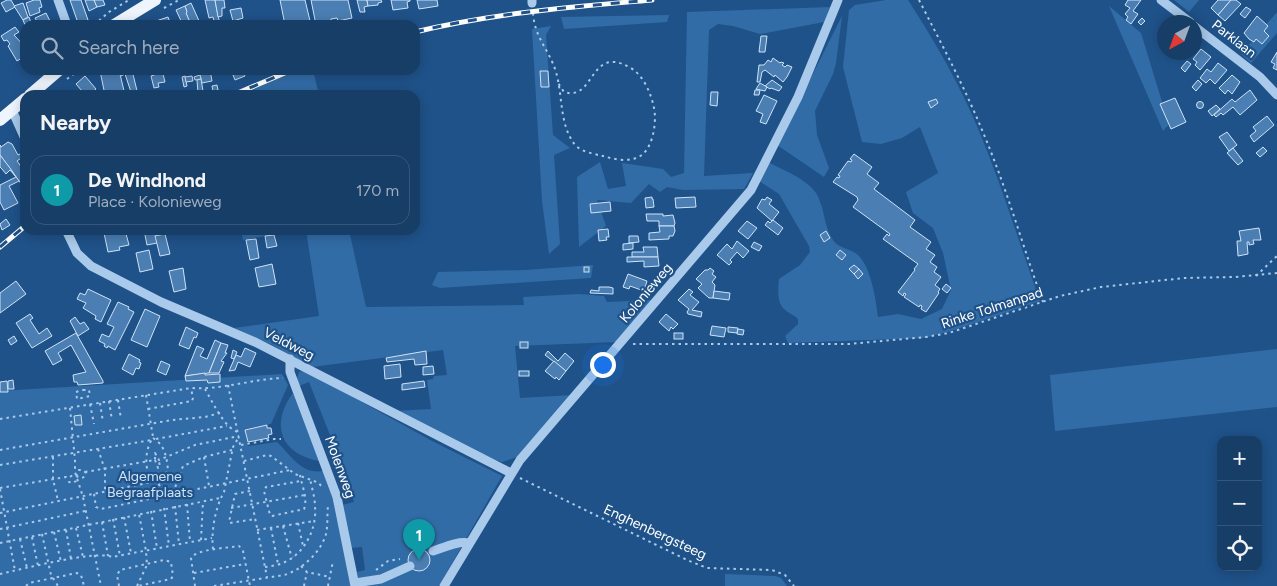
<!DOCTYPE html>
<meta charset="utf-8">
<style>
:root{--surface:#173e67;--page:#20456d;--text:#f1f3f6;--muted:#9eaec0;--line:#36577b;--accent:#95b2f1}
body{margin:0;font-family:Figtree,sans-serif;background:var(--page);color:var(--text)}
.controls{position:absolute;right:15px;bottom:15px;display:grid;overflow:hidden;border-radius:10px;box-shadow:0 2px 12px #0003}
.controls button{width:45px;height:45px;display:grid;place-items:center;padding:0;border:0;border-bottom:1px solid var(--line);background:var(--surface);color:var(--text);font:25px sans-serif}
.compass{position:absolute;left:1157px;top:15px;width:45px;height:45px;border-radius:50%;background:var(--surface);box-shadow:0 2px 12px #0003;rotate:221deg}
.you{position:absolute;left:602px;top:364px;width:18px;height:18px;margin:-12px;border:4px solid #fff;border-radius:50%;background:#1a73e8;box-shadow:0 0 0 8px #1a73e833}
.badge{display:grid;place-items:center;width:32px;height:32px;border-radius:50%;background:var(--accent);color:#fff;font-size:16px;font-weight:700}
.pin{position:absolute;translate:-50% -41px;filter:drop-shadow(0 1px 2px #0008)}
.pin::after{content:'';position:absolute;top:26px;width:18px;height:15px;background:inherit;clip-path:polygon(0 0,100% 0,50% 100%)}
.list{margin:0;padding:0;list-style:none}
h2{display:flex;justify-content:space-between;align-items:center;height:65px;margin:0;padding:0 20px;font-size:21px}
h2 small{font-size:16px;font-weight:400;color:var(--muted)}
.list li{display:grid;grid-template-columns:32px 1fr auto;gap:15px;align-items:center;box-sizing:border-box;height:70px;margin:0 10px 10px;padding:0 10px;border:1px solid var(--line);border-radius:15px}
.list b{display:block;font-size:19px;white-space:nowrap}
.list p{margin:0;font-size:16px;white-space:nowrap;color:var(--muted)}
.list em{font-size:16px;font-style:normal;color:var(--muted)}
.icon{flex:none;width:28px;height:28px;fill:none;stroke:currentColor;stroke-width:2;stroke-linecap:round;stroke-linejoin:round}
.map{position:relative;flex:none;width:1277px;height:586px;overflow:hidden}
.search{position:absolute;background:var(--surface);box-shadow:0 2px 12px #0003;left:20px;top:20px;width:400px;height:55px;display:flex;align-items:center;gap:12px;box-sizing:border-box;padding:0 18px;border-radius:15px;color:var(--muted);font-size:19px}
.panel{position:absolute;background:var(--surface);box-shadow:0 2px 12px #0003;left:20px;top:90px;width:400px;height:145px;border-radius:15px}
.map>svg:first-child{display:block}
</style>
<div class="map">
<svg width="1277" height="586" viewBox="0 0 1277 586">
<rect width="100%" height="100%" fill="#1f5289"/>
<g fill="#326ca6">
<path d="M 886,0 L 908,0 C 932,37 955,76 973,117 C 999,176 1018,240 1040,301 L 951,331 L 924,338 L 788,343 L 785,336 L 798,324 L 798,319 C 794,315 788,313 784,309 C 777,303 778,288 779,279 L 800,265 L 810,252 L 809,246 L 779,194 L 759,181 L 768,162 C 783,170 807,179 816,193 C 819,197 820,203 822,207 C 825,218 826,230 833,240 C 839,249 850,248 858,255 C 871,267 876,300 878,317 L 898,314 L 921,319 L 942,309 L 951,290 L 943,253 L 933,228 L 913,213 L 906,192 L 938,173 L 920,127 L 902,138 L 881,144 L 862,142 L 843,67 L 849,10 L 855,5 Z"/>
<path d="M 1174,0 L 1199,0 L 1189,12 Z"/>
<path d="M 1109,6 L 1141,33 L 1163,105 L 1171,122 L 1163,131 Z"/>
<path d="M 830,7 L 824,22 L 760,34 L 733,26 L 718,24 L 709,30 L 704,176 L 753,173 L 744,189 L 683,190 L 667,187 L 660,192 L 649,184 L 631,203 L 597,200 L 606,226 L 579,247 L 577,177 L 600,162 L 608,189 L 626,186 L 622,163 L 663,169 L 671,177 L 684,173 L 687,12 Z"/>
<path d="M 1277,12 L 1277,33 L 1251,63 L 1241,54 Z"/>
<path d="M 669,15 L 667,22 L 564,29 L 561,17 Z"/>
<path d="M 842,16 L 836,63 L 833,74 L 815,111 L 817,135 L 829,168 L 824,177 L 777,145 Z"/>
<path d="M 551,26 L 546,35 L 553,135 L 570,148 L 554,155 L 560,244 L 549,254 L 542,201 L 532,29 Z"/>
<path d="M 300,70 L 313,70 L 319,95 L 237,95 Z"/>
<path d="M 241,230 L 301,230 L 243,240 Z"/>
<path d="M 306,230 L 349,230 L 366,307 L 524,305 L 523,297 L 579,294 L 604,296 L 607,302 L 653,300 L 618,342 L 515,346 L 520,398 L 573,395 L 520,456 L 502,462 L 489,458 L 395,411 L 431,409 L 427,380 L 433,379 L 434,376 L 447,375 L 443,350 L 312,367 L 272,345 L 234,328 L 319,316 Z"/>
<path d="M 593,265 L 591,278 L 440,288 L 432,285 L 438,272 L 526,270 Z"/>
<path d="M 1277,349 L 1277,407 L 1055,431 L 1050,375 Z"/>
<path d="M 302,371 L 308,372 L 432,441 L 502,476 L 439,586 L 360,586 L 357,572 L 365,570 L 362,547 L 351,548 L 342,505 L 354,502 L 334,445 L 309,382 L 299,386 L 297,379 L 299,372 Z"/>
<path d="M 282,374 L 288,385 L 271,424 L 245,429 L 248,446 L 277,442 C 290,454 301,475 323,471 L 335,498 L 351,586 L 0,586 L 0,391 Z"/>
<path d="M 293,393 L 319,461 C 280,454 270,424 293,393 Z"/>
<path d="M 725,574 L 775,576 L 781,578 L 787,586 L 725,586 Z"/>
</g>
<g fill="#4b7eb2" stroke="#cee3f8">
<path d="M 7,0 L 11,0 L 15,7 L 6,12 L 1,3 Z"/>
<path d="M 34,0 L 40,0 L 42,7 L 39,8 L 40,12 L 30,16 L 26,3 Z"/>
<path d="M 70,0 L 81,0 L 88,20 L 78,23 Z"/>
<path d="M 85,0 L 94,0 L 97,7 L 89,11 Z"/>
<path d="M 94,0 L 103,0 L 105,5 L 97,7 Z"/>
<path d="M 205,0 L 215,0 L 220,25 L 215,25 L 213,17 L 209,18 Z"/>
<path d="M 215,0 L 224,0 L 225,8 L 222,8 L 222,16 L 218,17 Z"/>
<path d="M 280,0 L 305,0 L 311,25 L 285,25 Z"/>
<path d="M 311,0 L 348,0 L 352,18 L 338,21 L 337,18 L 331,19 L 331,25 L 316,25 Z"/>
<path d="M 357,0 L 367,0 L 368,6 L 364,7 L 365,12 L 360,12 Z"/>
<path d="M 367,0 L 381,0 L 382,2 L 378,3 L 378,5 L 368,6 Z"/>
<path d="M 391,0 L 410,0 L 410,1 L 407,2 L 408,8 L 393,10 Z"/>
<path d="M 417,0 L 437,0 L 438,6 L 419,9 Z"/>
<path d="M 1128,0 L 1141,0 L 1133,11 L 1138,14 L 1131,24 L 1126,20 L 1128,17 L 1125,14 L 1130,8 L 1125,5 Z"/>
<path d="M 1218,0 L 1231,0 L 1218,15 L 1211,8 Z"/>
<path d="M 1231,0 L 1236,0 L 1241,4 L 1225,21 L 1218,15 Z"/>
<path d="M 23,3 L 28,17 L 23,20 L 14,6 Z"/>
<path d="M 191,3 L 200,23 L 195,25 L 191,25 L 186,13 L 187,12 L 185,6 Z"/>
<path d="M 185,6 L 187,12 L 186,13 L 191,25 L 183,25 L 176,10 Z"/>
<path d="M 1246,7 L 1251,10 L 1245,18 L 1240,14 Z"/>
<path d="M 241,8 L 243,18 L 233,21 L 230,10 Z"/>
<path d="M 46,13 L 50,21 L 44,25 L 39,25 L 35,18 Z"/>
<path d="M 1257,16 L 1268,26 L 1264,31 L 1269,36 L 1262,44 L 1256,39 L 1254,42 L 1249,39 L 1244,33 Z"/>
<path d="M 29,17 L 32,25 L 25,25 L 23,20 Z"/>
<path d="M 168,17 L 171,25 L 154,25 L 153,22 Z"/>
<path d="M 1142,18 L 1145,21 L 1141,25 L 1138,22 Z"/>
<path d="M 15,27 L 19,32 L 14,35 L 25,47 L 25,56 L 17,61 L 8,46 L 10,44 L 7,40 L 4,41 L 1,36 Z"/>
<path d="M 761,36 L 767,36 L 765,52 L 759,52 Z"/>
<path d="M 1201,49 L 1211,57 L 1200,70 L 1195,65 L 1197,62 L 1193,59 Z"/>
<path d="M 1277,52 L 1277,70 L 1273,68 L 1275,64 L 1271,62 Z"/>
<path d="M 773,58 L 780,63 L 781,62 L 784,63 L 782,65 L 785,67 L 787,65 L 792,67 L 787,77 L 783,82 L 775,75 L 774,77 L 765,70 L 762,72 L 760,82 L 757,82 L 759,65 L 764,65 L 768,60 L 771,62 Z"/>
<path d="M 1187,61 L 1191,64 L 1185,72 L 1181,68 Z"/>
<path d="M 1218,63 L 1227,70 L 1215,84 L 1210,79 L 1206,83 L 1200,78 L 1207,69 L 1211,72 Z"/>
<path d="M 119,70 L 125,95 L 105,95 L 100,71 Z"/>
<path d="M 119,70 L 132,70 L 138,95 L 132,95 L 125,74 L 121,76 Z"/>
<path d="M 162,70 L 165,82 L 158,83 L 159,87 L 154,88 L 151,76 L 157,74 L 156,71 Z"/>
<path d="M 199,70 L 210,70 L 212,81 L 202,83 Z"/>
<path d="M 243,71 L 245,76 L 235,80 L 233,75 Z"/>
<path d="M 540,71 L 548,71 L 549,87 L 541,87 Z"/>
<path d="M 200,75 L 201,79 L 195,80 L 194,77 Z"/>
<path d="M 1232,75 L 1240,82 L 1232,94 L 1228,90 L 1225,94 L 1219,88 Z"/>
<path d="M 85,76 L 96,89 L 90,94 L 91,95 L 79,94 L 82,91 L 76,84 Z"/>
<path d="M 185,76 L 187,86 L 184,87 L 182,77 Z"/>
<path d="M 192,76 L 193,81 L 186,82 L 185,77 Z"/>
<path d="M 201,79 L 203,91 L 198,93 L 197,80 Z"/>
<path d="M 772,80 L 782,87 L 779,91 L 771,88 L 770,89 L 765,86 Z"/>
<path d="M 1198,80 L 1202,84 L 1196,91 L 1192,87 Z"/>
<path d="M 760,83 L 767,87 L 765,91 L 756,89 Z"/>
<path d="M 217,85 L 218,90 L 213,91 L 212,86 Z"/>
<path d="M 755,90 L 760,90 L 759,95 L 754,95 Z"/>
<path d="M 1250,90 L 1257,100 L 1240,115 L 1233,107 L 1223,115 L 1221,113 L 1216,117 L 1214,115 L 1232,99 L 1235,102 Z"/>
<path d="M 711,92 L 718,92 L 717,106 L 710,105 Z"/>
<path d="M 764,95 L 777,101 L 766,124 L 760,122 L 763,114 L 756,111 Z"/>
<path d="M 1175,98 L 1186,122 L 1171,129 L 1160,104 Z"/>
<path d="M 936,99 L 938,103 L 931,108 L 928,102 Z"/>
<circle cx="1200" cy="105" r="3.5"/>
<path d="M 1216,105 L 1220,109 L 1212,116 L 1208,111 Z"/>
<path d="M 1267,116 L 1274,125 L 1254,142 L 1250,136 L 1256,131 L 1253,127 Z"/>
<path d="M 1227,132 L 1237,145 L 1229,151 L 1219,137 Z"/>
<path d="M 8,142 L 12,144 L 18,155 L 22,153 L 24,156 L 17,161 L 25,172 L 25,189 L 0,155 L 0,145 L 1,147 Z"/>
<path d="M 1263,147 L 1267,151 L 1260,157 L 1256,153 Z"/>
<path d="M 1233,148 L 1243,161 L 1238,165 L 1227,153 Z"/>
<path d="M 854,154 L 872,167 L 867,174 L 879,183 L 874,189 L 915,220 L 910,227 L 931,242 L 926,249 L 935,255 L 930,262 L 937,267 L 934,272 L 941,277 L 935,285 L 940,289 L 938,292 L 939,293 L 926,312 L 921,309 L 922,306 L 920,305 L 919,307 L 904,297 L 906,294 L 904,293 L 903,296 L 898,292 L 915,270 L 914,269 L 918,264 L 883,239 L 887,234 L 889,236 L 890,234 L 853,207 L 858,200 L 857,197 L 833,182 L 837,177 L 839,178 L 840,176 L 838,175 L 848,161 L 851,162 L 852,160 L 850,159 Z"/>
<path d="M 0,155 L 10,168 L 16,177 L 10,170 L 6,174 L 2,169 L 0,167 Z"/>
<path d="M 16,177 L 19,181 L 9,186 L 18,203 L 4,210 L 0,202 L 0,185 Z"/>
<path d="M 652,197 L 652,199 L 653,199 L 654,207 L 646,208 L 645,198 Z"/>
<path d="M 695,197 L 696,207 L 676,208 L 675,198 Z"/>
<path d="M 767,197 L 772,200 L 769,204 L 779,212 L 772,221 L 757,208 L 762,199 L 765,200 Z"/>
<path d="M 610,202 L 611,211 L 591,213 L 590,204 Z"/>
<path d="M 646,214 L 663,214 L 663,216 L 673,215 L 675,223 L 674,226 L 659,226 L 659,221 L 647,221 Z"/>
<path d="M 6,219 L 10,225 L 2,230 L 0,224 Z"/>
<path d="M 773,220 L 783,228 L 778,235 L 765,225 L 768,221 L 770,223 Z"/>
<path d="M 747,221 L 757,228 L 748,239 L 738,231 Z"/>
<path d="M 659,226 L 674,226 L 675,231 L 673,236 L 669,236 L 669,239 L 649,240 L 649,233 L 660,232 Z"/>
<path d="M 1259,228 L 1261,240 L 1253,240 L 1254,244 L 1249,245 L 1249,242 L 1247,242 L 1248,254 L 1238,256 L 1237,241 L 1241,241 L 1239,231 Z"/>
<path d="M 608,229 L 609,237 L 606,237 L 607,240 L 599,241 L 598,230 Z"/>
<path d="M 116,230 L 125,230 L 129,245 L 119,247 L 120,250 L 108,252 L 104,233 Z"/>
<path d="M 144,230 L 154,230 L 157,243 L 147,245 Z"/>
<path d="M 826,231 L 830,238 L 824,242 L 820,235 Z"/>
<path d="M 165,234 L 170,254 L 160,256 L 155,236 Z"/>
<path d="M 274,235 L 277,246 L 267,248 L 265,236 Z"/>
<path d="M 629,236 L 638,236 L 639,242 L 629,243 Z"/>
<path d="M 256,239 L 259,258 L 250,260 L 246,240 Z"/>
<path d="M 737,241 L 749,251 L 743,258 L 737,252 L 730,260 L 732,262 L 729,265 L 717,255 L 727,244 L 732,249 Z"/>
<path d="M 754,242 L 762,246 L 759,251 L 751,247 Z"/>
<path d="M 633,243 L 633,249 L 623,250 L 623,244 Z"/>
<path d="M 643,247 L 657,247 L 658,257 L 632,257 L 632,252 L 644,252 Z"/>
<path d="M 149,250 L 153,269 L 140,272 L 136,253 Z"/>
<path d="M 840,250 L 846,255 L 842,260 L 836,255 Z"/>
<path d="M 627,257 L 658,257 L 659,266 L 644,267 L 644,261 L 627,262 Z"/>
<path d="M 272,264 L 276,284 L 259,287 L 255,268 Z"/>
<path d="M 854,265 L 859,269 L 854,274 L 849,269 Z"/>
<rect x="584" y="267" width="5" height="5"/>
<path d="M 183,268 L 186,289 L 174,292 L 169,271 Z"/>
<path d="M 710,268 L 714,271 L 712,274 L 716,277 L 712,282 L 715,285 L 713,298 L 709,298 L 698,288 L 702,284 L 696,279 L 705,270 L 708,270 Z"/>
<path d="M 859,269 L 863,274 L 858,279 L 854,274 Z"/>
<path d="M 628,274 L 647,281 L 644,291 L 630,286 L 629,289 L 623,287 Z"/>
<path d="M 16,281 L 26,294 L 0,313 L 0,293 Z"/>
<path d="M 946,284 L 951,288 L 947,293 L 942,289 Z"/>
<path d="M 599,287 L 609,287 L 613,288 L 613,294 L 590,293 L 591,290 L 599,291 Z"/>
<path d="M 88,289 L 111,300 L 101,322 L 95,319 L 96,316 L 83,308 L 86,303 L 77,299 L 80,293 L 85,295 Z"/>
<path d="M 689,289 L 693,292 L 690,295 L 699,302 L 692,310 L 702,312 L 701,317 L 688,314 L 687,312 L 689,309 L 678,300 Z"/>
<path d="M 714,291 L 730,293 L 729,300 L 713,298 Z"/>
<path d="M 118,302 L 129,307 L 128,309 L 134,312 L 115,350 L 108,346 L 107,348 L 104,346 L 105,344 L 99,341 L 102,334 L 109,337 L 114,327 L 107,324 Z"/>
<path d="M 145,309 L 160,316 L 147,347 L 131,340 Z"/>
<path d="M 30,314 L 33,318 L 30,320 L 39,334 L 47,328 L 52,336 L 32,348 L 16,323 Z"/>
<path d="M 666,314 L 678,324 L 673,329 L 671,327 L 669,331 L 659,322 Z"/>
<path d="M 75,317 L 80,324 L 84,322 L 89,329 L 78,336 L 70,321 Z"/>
<path d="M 712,326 L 726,328 L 724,337 L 710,335 Z"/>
<path d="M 186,327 L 198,333 L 196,338 L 194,337 L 189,349 L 179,345 Z"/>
<path d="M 728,327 L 738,328 L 737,333 L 728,332 Z"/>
<path d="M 738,329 L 744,330 L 743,335 L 737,334 Z"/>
<path d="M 76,333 L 103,381 L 103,383 L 78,385 L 77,382 L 74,382 L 73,375 L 86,372 L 71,345 L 58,353 L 62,360 L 53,365 L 45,351 Z"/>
<rect x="674" y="333" width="9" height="6"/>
<path d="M 14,336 L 17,341 L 11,345 L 8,340 Z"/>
<path d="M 215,340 L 221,343 L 209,373 L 185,376 L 197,346 L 204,349 L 200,356 L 207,359 Z"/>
<rect x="520" y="342" width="8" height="6"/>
<path d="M 221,343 L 228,345 L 225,353 L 227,353 L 221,361 L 224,362 L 219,373 L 209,373 Z"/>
<path d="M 245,348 L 256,353 L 250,367 L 238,362 L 235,370 L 229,371 L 236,355 L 241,357 Z"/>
<path d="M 233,350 L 237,352 L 234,359 L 231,358 Z"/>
<path d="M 426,351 L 427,364 L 415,365 L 414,359 L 387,362 L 386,358 Z"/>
<path d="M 548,351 L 558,361 L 565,353 L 574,361 L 566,371 L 545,355 Z"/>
<path d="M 129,354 L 140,360 L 139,362 L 141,363 L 139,369 L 136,368 L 133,375 L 122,369 Z"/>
<path d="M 161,361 L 170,365 L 166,375 L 157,371 Z"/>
<path d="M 554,361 L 566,371 L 559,380 L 556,377 L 555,379 L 545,371 Z"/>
<path d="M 400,364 L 401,377 L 385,379 L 384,366 Z"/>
<path d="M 433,366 L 434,374 L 423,375 L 423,367 Z"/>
<rect x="519" y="371" width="10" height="5"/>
<path d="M 205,373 L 205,375 L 220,374 L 220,382 L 208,383 L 207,380 L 186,381 L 185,376 Z"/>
<path d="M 13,380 L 14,389 L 8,389 L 8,381 Z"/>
<path d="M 7,381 L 8,392 L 0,392 L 0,382 Z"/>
<path d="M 424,381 L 425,387 L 402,390 L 402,384 Z"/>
<path d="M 81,415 L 82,425 L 75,425 L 74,416 Z"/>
<path d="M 267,425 L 267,428 L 271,428 L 272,434 L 268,435 L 269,438 L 248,442 L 245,430 Z"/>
<circle cx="419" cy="560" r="11"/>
</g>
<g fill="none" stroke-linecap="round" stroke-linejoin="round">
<g stroke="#a9caeb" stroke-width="2" stroke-dasharray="2.5 4" stroke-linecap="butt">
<path d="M 919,0 C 941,43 964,86 982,130 C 1006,186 1022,244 1043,302"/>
<path d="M 164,8 L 179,0"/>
<path d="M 533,13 C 535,39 549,49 556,72 C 563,96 559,124 575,145 C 582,152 594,154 603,156 C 613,159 626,162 636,158 C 653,153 657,122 654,108 C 651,93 643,74 629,67 C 589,45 595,102 564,92 L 558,83"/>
<path d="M 94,25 L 109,12 L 129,0"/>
<path d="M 67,79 L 79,70"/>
<path d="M 1256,276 L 1277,256"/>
<path d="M 633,344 L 849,344 L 926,337 L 949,333 L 1060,296 L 1101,287 L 1184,278 L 1235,277 L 1277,273"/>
<path d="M 228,385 L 267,577"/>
<path d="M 205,389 C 212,401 225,429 238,432"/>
<path d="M 83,390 L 89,390 L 90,396 L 77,399 L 76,392 Z"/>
<path d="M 146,395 L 153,437"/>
<path d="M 118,400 L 121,419"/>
<path d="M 109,401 L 112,420"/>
<path d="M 100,403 L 103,422"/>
<path d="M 90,404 L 94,424"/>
<path d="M 70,408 L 75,460 L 75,472 L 83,497 L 101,586"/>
<path d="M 148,409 L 192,401 L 193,398 L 191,388"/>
<path d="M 0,419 L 191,388 C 222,390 252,379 283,378"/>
<path d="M 153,438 C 165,445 167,458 168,471 L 160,482 C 142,480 144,449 153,438 Z"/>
<path d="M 156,439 L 227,426"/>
<path d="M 241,445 L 274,439 L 281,439"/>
<path d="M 98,449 L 105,470 L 105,490"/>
<path d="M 0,450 L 172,420 L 205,417 L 220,413"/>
<path d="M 53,457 L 53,479 L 58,501"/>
<path d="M 204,457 L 209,486"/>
<path d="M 155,460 L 158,468 L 160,467 L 159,461"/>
<path d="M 244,461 L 267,455 L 271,456 L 295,474 L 319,483 L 323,489"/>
<path d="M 0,465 L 152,440"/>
<path d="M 85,472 L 155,460 L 155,453 L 159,460 L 195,445 L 239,436"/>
<path d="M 300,475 C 302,486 308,499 304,509 L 272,516 L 270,515 L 264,491 L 266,487 L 301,481"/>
<path d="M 520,478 L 687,560 L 707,568 L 772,570 L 785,575 L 794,586"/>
<path d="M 0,488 L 66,477 L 68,478 L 73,475 C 78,476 81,480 85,476 L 86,473 L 83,470 L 79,470 C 76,473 77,477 76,481 L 73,483 L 69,482 L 68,478"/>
<path d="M 0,489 L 15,571"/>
<path d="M 250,491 L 235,494 L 229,522 L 230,523 L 255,519"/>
<path d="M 173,493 L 183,466 L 204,457 L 232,450"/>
<path d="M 94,494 L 96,507 L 101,509 L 290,470"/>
<path d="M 187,504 L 190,542"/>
<path d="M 175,506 L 179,544"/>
<path d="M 164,508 L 169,546"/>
<path d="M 231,508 L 305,495"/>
<path d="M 151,511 L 157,548"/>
<path d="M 0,513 L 152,482 L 157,482 L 166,494"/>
<path d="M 124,517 L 131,553"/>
<path d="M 113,519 L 120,556"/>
<path d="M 102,522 L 108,556"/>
<path d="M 298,523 L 303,546"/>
<path d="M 283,526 L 291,555 L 293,557"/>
<path d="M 76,528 L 83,557"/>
<path d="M 271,528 L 278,564"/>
<path d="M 0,529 L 85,511"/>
<path d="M 66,530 L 71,559"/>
<path d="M 257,530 L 314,521"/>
<path d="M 54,532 L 61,562"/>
<path d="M 42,534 L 51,575 L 58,586"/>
<path d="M 32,537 L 38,566"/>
<path d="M 20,539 L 27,568"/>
<path d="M 201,540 L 203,501"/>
<path d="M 0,543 L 220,498"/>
<path d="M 213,549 C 211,532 215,508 224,492 L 233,447 L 239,437"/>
<path d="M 301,566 L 307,572 L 330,577"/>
<path d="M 265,567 C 272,566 279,565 285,562 C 305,553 317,528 315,507 C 315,498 312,488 310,479"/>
<path d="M 376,570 L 388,561 L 400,559"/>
<path d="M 194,573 L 245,564"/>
<path d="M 0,574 C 23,569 94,550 112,557 L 212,538"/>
<path d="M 26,586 L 29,583 L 77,573 L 81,575 L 84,586"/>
<path d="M 119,586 L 117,575 L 120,570 L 164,560 L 171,562 L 173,576 L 171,579 L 138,586"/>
<path d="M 137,586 L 147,565 L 146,551 L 139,514"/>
<path d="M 195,586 L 191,558 C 197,549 227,548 239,546 L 243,551 L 250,586"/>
<path d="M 214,586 L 284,575 C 302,570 321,552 326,534 C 328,525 327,514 328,505"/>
<path d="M 304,586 L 307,572"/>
<path d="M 328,586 L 333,561"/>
</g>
<g stroke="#a9caeb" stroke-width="9">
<path d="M 58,0 L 67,25"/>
<path d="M 532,0 L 532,3"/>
<path d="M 1161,0 L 1190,22"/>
<path d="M 1194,26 L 1260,77 L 1277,95"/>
<path d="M 12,110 L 25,139"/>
<path d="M 66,230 L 77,253 L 91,266 L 161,302 L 255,342 L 511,473"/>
<path d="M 290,359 L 290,372 L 337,497 L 355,586"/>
<path d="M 433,551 C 445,547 457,541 469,543"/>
<path d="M 355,583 L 381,579 L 410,566"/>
<path d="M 444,586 L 520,460 L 751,190 L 798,97 L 838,0"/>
</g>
<g stroke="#eef5fe" stroke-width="12">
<path d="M 114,25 L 155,0"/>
<path d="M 30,95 L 59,70"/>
<path d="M 0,120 L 25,99"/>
</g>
<defs>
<g id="rail">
<path d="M 415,32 C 493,13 572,7 652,0"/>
<path d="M 233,95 L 292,70"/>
<path d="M 0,247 L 25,226"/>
</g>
</defs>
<use href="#rail" stroke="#fff" stroke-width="5"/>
<use href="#rail" stroke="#1f5289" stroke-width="3" stroke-dasharray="9" stroke-linecap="butt"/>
</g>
<g text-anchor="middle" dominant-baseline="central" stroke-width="4.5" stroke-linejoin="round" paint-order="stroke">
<g font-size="14" fill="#fff" stroke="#1f5289">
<text transform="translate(1234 39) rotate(38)">Parklaan</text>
<text transform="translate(646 293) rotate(-50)">Kolonieweg</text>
<text transform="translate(992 308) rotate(-18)">Rinke Tolmanpad</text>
<text transform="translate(289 344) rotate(27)">Veldweg</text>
<text transform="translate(340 467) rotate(70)">Molenweg</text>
<text transform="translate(655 532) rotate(25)">Enghenbergsteeg</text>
</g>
<g font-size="14" fill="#cee3f8" stroke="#1f5289">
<text x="150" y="476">Algemene<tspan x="150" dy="16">Begraafplaats</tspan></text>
</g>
</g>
</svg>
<div class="controls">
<button>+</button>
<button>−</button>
<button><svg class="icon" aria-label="locate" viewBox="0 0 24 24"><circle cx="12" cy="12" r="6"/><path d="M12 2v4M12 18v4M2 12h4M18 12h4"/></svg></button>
</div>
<svg class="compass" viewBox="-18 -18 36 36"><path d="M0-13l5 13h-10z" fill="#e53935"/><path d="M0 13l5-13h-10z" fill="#9eaec0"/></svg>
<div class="you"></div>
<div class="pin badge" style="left:419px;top:560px;background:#0f9aa8">1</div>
<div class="search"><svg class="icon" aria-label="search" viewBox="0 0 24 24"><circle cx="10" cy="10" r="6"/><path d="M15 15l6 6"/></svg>Search here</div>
<section class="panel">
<h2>Nearby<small></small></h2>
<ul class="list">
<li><span class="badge" style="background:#0f9aa8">1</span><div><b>De Windhond</b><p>Place · Kolonieweg</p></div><em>170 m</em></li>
</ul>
</section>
</div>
